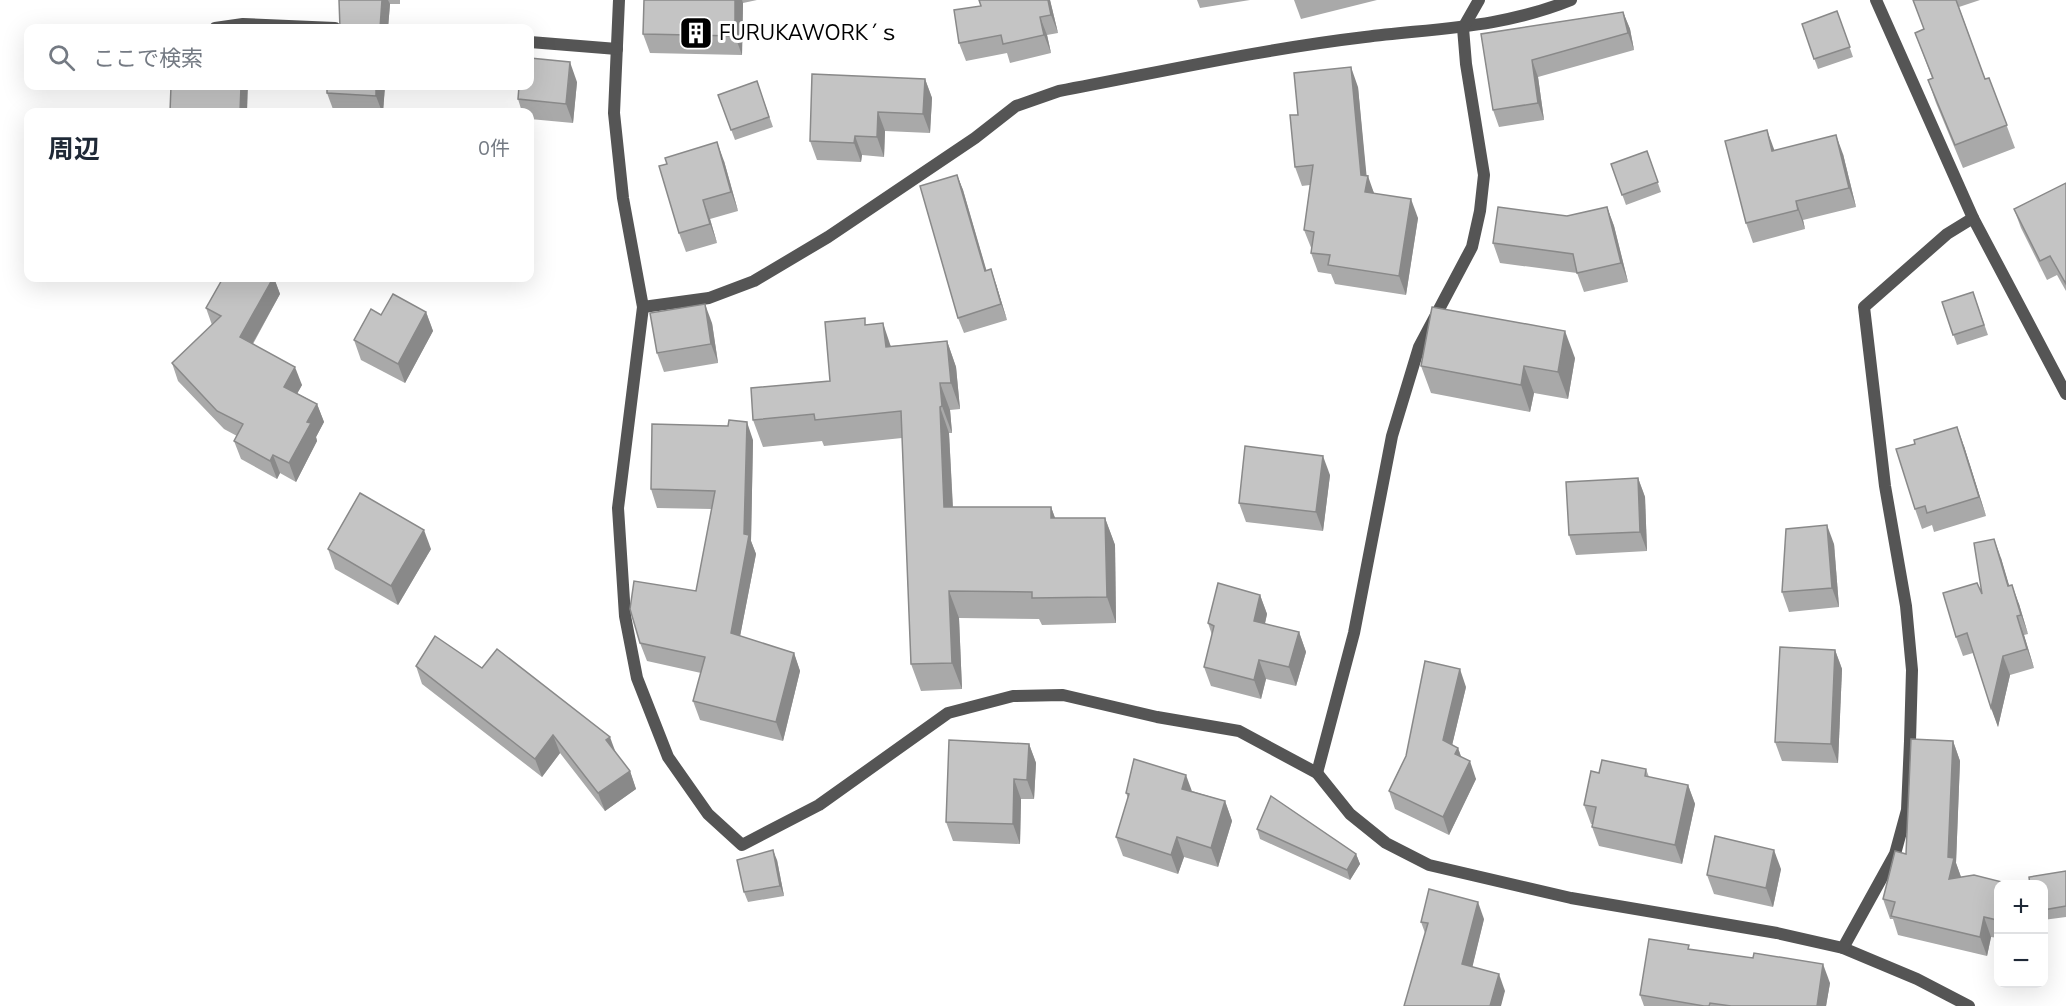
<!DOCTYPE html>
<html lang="ja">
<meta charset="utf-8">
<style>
:root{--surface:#fff;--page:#f6f6f7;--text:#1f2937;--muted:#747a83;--line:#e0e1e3}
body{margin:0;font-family:"Nunito Sans","Noto Sans JP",sans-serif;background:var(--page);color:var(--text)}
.controls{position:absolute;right:18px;bottom:18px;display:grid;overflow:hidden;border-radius:12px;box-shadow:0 6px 24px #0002}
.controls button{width:54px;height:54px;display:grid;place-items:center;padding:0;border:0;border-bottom:2px solid var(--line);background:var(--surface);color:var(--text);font:30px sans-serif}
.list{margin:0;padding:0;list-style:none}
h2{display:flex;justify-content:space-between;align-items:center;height:78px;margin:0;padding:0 24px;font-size:26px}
h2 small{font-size:20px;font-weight:400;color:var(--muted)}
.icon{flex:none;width:33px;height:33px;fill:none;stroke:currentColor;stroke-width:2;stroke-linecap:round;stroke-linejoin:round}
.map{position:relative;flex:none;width:2066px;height:1006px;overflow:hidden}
.search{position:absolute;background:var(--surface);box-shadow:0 6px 24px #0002;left:24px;top:24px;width:510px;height:66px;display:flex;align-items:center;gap:15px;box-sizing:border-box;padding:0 21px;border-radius:12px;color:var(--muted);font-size:22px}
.panel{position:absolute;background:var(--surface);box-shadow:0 6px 24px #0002;left:24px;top:108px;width:510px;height:174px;border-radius:12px}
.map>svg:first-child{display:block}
</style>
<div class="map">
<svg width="2066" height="1006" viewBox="0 0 2066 1006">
<rect width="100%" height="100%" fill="#fff"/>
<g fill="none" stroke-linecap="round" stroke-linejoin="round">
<g stroke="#555" stroke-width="12">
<path d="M 619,0 L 614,113 L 623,198 L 643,307 L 618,508 L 625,616 L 637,678 L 668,757 L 708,814 L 742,845 L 819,805 L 948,713 L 1013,696 L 1063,695 L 1157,717 L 1239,731 L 1317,773 L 1350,814 L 1386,843 L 1429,865 L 1571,898 L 1777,933 L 1843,948 L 1917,979 L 1969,1006"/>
<path d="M 1876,0 L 1973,218 L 2066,394"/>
<path d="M 215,28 L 243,24 L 335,28"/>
<path d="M 530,42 L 617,49"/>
<path d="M 643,307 L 709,298 L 754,281 L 828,237 L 975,138 L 1016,106 L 1059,91 C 1161,72 1263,49 1365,37 C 1438,28 1502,28 1571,0"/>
<path d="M 1317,773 L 1354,633 L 1392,436 L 1419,347 L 1472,247 L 1480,211 L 1484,175 L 1466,64 L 1463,28 L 1479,0"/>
<path d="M 1843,948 L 1895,854 L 1907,810 L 1910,741 L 1912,670 L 1906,606 L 1885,486 L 1864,307 L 1947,234 L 1973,218"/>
</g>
</g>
<g fill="#a9a9a9">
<path d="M 339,0 L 400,0 L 400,4 L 390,4 L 388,28 L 340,28 Z"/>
<path d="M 644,0 L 757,0 L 743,3 L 742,55 L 650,53 L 643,34 Z"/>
<path d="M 979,0 L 1050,0 L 1058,33 L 1047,35 L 1051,53 L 1010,63 L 1007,53 L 966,61 L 959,43 L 981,6 Z"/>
<path d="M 1197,0 L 1250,0 L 1200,8 Z"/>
<path d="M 1294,0 L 1377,0 L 1301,19 Z"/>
<path d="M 1913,0 L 1980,0 L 1959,7 L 1985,79 L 1989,78 L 2015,148 L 1963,168 L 1936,103 L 1928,80 L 1932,78 L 1915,33 L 1924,29 Z"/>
<path d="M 1837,11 L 1853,57 L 1818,69 L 1802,24 Z"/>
<path d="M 1623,12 L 1630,29 L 1634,50 L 1538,77 L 1544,120 L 1499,127 L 1493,110 L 1481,34 Z"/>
<path d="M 925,79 L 932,98 L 930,133 L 885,131 L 884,157 L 862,155 L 861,162 L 817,160 L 810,141 Z"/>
<path d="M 757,81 L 773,127 L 735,140 L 718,95 Z"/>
<path d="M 577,82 L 573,123 L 530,119 L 530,112 L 522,112 L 518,99 Z"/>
<path d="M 327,86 L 385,86 L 383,112 L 334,112 L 327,93 Z"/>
<path d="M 1358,87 L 1366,176 L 1374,193 L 1418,218 L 1406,295 L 1335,284 L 1331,274 L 1318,272 L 1311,253 L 1312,250 L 1304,230 L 1310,185 L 1302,186 L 1295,167 L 1298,115 Z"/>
<path d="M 1774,150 L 1843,154 L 1856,207 L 1803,220 L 1805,229 L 1753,243 L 1746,223 Z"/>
<path d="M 1647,151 L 1661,192 L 1626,205 L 1611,164 Z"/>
<path d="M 724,161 L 738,211 L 710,219 L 717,243 L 686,252 L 679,233 L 667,164 Z"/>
<path d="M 957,175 L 963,190 L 986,270 L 996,284 L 1007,320 L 964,333 L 958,318 Z"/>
<path d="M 2066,183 L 2066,291 L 2057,275 L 2047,280 L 2021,228 L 2014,209 Z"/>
<path d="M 1607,207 L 1614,226 L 1628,282 L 1584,292 L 1577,273 L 1500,263 L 1493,243 L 1567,216 Z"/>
<path d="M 223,278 L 274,278 L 280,294 L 253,344 L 302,385 L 297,393 L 317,404 L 324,422 L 316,437 L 317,441 L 296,482 L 280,473 L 277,479 L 241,459 L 234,441 L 237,436 L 224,429 L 178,381 L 172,363 L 212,325 L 206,308 Z"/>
<path d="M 1973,292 L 1988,335 L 1957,345 L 1942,302 Z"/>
<path d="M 426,312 L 433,331 L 405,383 L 361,360 L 354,340 L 381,315 Z"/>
<path d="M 712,323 L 718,363 L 664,372 L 657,353 Z"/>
<path d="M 867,325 L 891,346 L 947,341 L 956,367 L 960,409 L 950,410 L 952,433 L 949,433 L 953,507 L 1051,507 L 1055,518 L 1105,518 L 1115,545 L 1116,623 L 1042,625 L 1039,619 L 959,618 L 962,689 L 921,691 L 911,664 L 902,438 L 824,446 L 822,441 L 763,447 L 753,420 L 830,381 Z"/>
<path d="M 1575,358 L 1568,399 L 1534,393 L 1530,412 L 1431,393 L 1421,366 Z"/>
<path d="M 753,440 L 751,541 L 756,554 L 740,636 L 794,653 L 800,671 L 783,741 L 700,720 L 693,701 L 701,673 L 647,661 L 640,643 L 696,591 L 712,509 L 657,508 L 651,489 Z"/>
<path d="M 1964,446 L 1986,516 L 1934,532 L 1932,525 L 1922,529 L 1915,509 Z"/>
<path d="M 1330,475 L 1323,531 L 1246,522 L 1239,503 Z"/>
<path d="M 1638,478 L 1645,497 L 1647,551 L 1576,555 L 1569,535 Z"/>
<path d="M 1834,544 L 1839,607 L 1789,612 L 1782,592 Z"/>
<path d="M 328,549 L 431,549 L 398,605 L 335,569 Z"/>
<path d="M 2001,558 L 2009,586 L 2019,604 L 2028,634 L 2024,635 L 2034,668 L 2010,675 L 1998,727 L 1973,653 L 1963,656 L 1956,637 L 1982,594 Z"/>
<path d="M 1260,595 L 1267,614 L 1265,624 L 1299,632 L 1306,652 L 1296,686 L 1266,679 L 1261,699 L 1211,686 L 1204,667 L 1212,635 L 1208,623 Z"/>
<path d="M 1835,650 L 1842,669 L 1838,763 L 1782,761 L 1775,742 Z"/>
<path d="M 416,666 L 482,668 L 615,753 L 630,771 L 636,789 L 605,811 L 560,753 L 542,777 L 422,684 Z"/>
<path d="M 1466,687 L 1452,745 L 1458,748 L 1461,756 L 1476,779 L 1449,835 L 1395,809 L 1389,791 L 1406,756 Z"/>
<path d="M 1953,741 L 1960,761 L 1956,863 L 1961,877 L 1998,885 L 1998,938 L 1991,937 L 1987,956 L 1898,935 L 1893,919 L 1890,919 L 1883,899 L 1906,854 Z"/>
<path d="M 1029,744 L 1036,763 L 1034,799 L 1021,799 L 1020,844 L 953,841 L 946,822 Z"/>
<path d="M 1646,769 L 1649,777 L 1688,785 L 1695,804 L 1682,864 L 1599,846 L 1592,827 L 1592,824 L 1591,824 L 1584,805 L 1599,773 Z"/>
<path d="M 1192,791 L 1225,801 L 1232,821 L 1218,867 L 1184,857 L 1178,874 L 1123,856 L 1116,837 L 1128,798 L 1126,793 Z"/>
<path d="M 1257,829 L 1356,854 L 1360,864 L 1350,880 L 1260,839 Z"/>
<path d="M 777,860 L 784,896 L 748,902 L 744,892 Z"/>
<path d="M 1781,869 L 1773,907 L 1714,894 L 1707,875 Z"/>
<path d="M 2066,871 L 2066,917 L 2043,920 L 2043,885 Z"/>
<path d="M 1484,919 L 1472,967 L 1505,991 L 1425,933 L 1421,922 Z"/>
<path d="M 1690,949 L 1830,983 L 1826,1006 L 1644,1006 L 1640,995 Z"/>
</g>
<g fill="#898989">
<path d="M 382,0 L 388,0 L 390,4 L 388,28 L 380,28 Z"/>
<path d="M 735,0 L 742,0 L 743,3 L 742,55 L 735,36 Z"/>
<path d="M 1048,0 L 1050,0 L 1058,33 L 1051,15 Z"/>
<path d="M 1623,12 L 1630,29 L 1634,50 L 1628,33 Z"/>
<path d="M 1040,17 L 1047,35 L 1051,53 L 1044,35 Z"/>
<path d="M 1532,60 L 1538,77 L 1544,120 L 1538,103 Z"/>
<path d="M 570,62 L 577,82 L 573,123 L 566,104 Z"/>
<path d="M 1351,67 L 1358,87 L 1367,180 L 1368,176 L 1375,196 L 1365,192 L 1361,175 Z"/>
<path d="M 925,79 L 932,98 L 930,133 L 923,114 Z"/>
<path d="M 241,86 L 248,86 L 247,112 L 240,112 Z"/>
<path d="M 376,86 L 385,86 L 383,112 L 382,112 L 376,96 Z"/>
<path d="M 878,112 L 885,131 L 884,157 L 877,137 Z"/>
<path d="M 1767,130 L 1774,149 L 1779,170 L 1772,151 Z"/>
<path d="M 1836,135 L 1843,154 L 1856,207 L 1849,188 Z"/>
<path d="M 855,136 L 862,155 L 861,162 L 854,143 Z"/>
<path d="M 717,142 L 724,161 L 738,211 L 731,192 Z"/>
<path d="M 957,175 L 963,190 L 991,286 L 985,271 Z"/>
<path d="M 1411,199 L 1418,218 L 1406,295 L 1399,276 Z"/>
<path d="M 703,200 L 710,219 L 717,243 L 710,224 Z"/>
<path d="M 1796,201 L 1803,220 L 1805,229 L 1798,210 Z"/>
<path d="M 1607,207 L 1614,226 L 1628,282 L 1621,263 Z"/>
<path d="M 991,269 L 996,284 L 1007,320 L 1001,304 Z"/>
<path d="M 273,278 L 274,278 L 280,294 L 246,355 L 240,337 Z"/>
<path d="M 705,304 L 712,323 L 718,363 L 711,344 Z"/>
<path d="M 426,312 L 433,331 L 405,383 L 398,364 Z"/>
<path d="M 883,323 L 892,350 L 886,347 Z"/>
<path d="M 1565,331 L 1575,358 L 1568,399 L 1558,372 Z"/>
<path d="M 947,341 L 956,367 L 960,409 L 951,383 Z"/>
<path d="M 1524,366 L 1534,393 L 1530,412 L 1521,385 Z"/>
<path d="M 295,367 L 302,385 L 291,405 L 284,387 Z"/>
<path d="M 940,383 L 950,410 L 952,433 L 942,406 Z"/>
<path d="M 317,404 L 324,422 L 316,437 L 317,441 L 296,482 L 289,463 L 307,422 Z"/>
<path d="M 940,407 L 949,433 L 954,533 L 944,507 Z"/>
<path d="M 747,422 L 753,440 L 751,541 L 756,554 L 737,652 L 731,633 L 744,534 Z"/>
<path d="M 1957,427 L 1964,446 L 1986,516 L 1979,497 Z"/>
<path d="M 273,455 L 280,473 L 277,479 L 270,461 Z"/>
<path d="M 1323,456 L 1330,475 L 1323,531 L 1316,512 Z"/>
<path d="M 1638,478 L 1645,497 L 1647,551 L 1640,532 Z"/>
<path d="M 1051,507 L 1061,534 L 1051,518 Z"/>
<path d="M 1105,518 L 1115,545 L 1116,623 L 1107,597 Z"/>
<path d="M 1827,525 L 1834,544 L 1839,607 L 1832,588 Z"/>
<path d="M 424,530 L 431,549 L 398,605 L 391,586 Z"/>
<path d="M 1994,539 L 2001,558 L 2015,605 L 2008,586 Z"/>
<path d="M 2012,585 L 2019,604 L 2028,634 L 2021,615 Z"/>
<path d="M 949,591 L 959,618 L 962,689 L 952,663 Z"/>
<path d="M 1260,595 L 1267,614 L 1261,640 L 1254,621 Z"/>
<path d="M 2017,616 L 2024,635 L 2034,668 L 2027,649 Z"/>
<path d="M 1299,632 L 1306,652 L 1296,686 L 1289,667 Z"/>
<path d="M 1835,650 L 1842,669 L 1838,763 L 1831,744 Z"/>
<path d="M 794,653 L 800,671 L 783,741 L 776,722 Z"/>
<path d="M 2003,656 L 2010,675 L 1998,727 L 1991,708 Z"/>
<path d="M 1259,660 L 1266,679 L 1261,699 L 1254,680 Z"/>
<path d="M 1460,669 L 1466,687 L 1449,758 L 1443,740 Z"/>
<path d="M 553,735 L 560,753 L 542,777 L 535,759 Z"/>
<path d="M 610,737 L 617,756 L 606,740 Z"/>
<path d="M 1953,741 L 1960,761 L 1956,863 L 1961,877 L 1949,879 L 1948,857 Z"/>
<path d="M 1029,744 L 1036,763 L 1034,799 L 1027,780 Z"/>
<path d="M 1458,748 L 1464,766 L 1455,754 Z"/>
<path d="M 1470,761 L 1476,779 L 1449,835 L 1443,817 Z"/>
<path d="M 630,771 L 636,789 L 605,811 L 598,793 Z"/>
<path d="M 1186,775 L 1193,794 L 1182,789 Z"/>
<path d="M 1014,779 L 1021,799 L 1020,844 L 1013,824 Z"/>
<path d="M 1688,785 L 1695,804 L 1682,864 L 1675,845 Z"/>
<path d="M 1225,801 L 1232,821 L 1218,867 L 1211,848 Z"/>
<path d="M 1177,837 L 1184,857 L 1178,874 L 1171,855 Z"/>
<path d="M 773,850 L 777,860 L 784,896 L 780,886 Z"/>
<path d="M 1774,850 L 1781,869 L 1773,907 L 1766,888 Z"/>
<path d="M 1356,854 L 1360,864 L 1350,880 L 1347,870 Z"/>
<path d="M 1478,902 L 1484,919 L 1469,981 L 1462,964 Z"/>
<path d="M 1984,917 L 1991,937 L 1987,956 L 1980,937 Z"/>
<path d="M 1823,964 L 1830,983 L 1826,1006 L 1817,1006 Z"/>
<path d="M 1499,974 L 1505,991 L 1501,1006 L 1490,1006 Z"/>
</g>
<g fill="#c4c4c4" stroke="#898989" stroke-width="1.5">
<path d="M 339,0 L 382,0 L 380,28 L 340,28 Z"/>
<path d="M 644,0 L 735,0 L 735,36 L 643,34 Z"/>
<path d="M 979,0 L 1048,0 L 1051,15 L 1040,17 L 1044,35 L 1003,44 L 1001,35 L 959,43 L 954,10 L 981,6 Z"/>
<path d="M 1913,0 L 1956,0 L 1985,79 L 1989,78 L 2007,125 L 1955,145 L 1928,80 L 1933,78 L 1915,33 L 1924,29 Z"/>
<path d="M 1837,11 L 1850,47 L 1814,59 L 1802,24 Z"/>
<path d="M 1623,12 L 1628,33 L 1532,60 L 1538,103 L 1493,110 L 1481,34 Z"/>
<path d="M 530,58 L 570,62 L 566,104 L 518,99 L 519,86 L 530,86 Z"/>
<path d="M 1351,67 L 1361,175 L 1368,176 L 1365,192 L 1411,199 L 1399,276 L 1328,265 L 1330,255 L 1311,253 L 1314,232 L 1304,230 L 1313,165 L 1295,167 L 1290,115 L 1298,115 L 1294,73 Z"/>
<path d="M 812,74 L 925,79 L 923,114 L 878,112 L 877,137 L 855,136 L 854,143 L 810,141 Z"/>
<path d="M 757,81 L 769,117 L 731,130 L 718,95 Z"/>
<path d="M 171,86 L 241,86 L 240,112 L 170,112 Z"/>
<path d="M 327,86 L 376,86 L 376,96 L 327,93 Z"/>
<path d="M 1767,130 L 1772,151 L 1836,135 L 1849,188 L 1796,201 L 1798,210 L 1746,223 L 1725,141 Z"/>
<path d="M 717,142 L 731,192 L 703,200 L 710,224 L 679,233 L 659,166 L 667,164 L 665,158 Z"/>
<path d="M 1647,151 L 1658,182 L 1622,195 L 1611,164 Z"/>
<path d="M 957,175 L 985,271 L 991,269 L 1001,304 L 958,318 L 920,186 Z"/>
<path d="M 2066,183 L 2066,284 L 2050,256 L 2040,261 L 2014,209 Z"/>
<path d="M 1498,207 L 1567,216 L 1607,207 L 1621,263 L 1577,273 L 1573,254 L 1493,243 Z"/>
<path d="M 223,278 L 273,278 L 240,337 L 295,367 L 284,387 L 317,404 L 307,422 L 311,423 L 289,463 L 273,455 L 270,461 L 234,441 L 243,424 L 217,411 L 172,363 L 221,316 L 206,308 Z"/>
<path d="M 1973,292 L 1984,325 L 1953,335 L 1942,302 Z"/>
<path d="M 393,294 L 426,312 L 398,364 L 354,340 L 371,309 L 381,315 Z"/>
<path d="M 705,304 L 711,344 L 657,353 L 650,313 Z"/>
<path d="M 1432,307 L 1565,331 L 1558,372 L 1524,366 L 1521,385 L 1421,366 Z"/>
<path d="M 865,318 L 865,325 L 883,323 L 886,347 L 947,341 L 951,383 L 940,383 L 942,406 L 940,407 L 944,507 L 1051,507 L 1051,518 L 1105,518 L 1107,597 L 1032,598 L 1032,592 L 949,591 L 952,663 L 911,664 L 901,411 L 815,420 L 814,414 L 753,420 L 751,388 L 830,381 L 825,322 Z"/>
<path d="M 729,420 L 747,422 L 744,534 L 749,535 L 731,633 L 794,653 L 776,722 L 693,701 L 705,657 L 640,643 L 630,609 L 634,581 L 696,591 L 715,491 L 651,489 L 652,424 L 728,426 Z"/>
<path d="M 1957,427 L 1979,497 L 1927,513 L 1925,506 L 1915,509 L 1896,449 L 1915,444 L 1914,440 Z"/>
<path d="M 1245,446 L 1323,456 L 1316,512 L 1239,503 Z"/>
<path d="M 1638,478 L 1640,532 L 1569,535 L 1566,482 Z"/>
<path d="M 360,493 L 424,530 L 391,586 L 328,549 Z"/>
<path d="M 1827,525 L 1832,588 L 1782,592 L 1786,529 Z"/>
<path d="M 1994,539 L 2008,586 L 2012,585 L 2021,615 L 2017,616 L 2027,649 L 2003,656 L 1991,708 L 1967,633 L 1956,637 L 1943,593 L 1977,583 L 1982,594 L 1974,543 Z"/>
<path d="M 1218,583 L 1260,595 L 1254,621 L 1299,632 L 1289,667 L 1259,660 L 1254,680 L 1204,667 L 1214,626 L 1208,623 Z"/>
<path d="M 435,636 L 482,668 L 497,649 L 610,737 L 606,740 L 630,771 L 598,793 L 553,735 L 535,759 L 416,666 Z"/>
<path d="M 1780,647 L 1835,650 L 1831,744 L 1775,742 Z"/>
<path d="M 1425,661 L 1460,669 L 1443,740 L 1458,748 L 1455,754 L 1470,761 L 1443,817 L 1389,791 L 1406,756 Z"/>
<path d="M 1911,739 L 1953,741 L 1948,857 L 1954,858 L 1949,879 L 1974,875 L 2006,883 L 2006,885 L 1998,885 L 1998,914 L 1997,920 L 1984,917 L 1980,937 L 1891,916 L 1895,902 L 1883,899 L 1895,851 L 1906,854 Z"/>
<path d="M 949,740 L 1029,744 L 1027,780 L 1014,779 L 1013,824 L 946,822 Z"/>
<path d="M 1134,759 L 1186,775 L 1182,789 L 1225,801 L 1211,848 L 1177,837 L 1171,855 L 1116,837 L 1129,794 L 1126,793 Z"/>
<path d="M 1602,760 L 1646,769 L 1645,776 L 1688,785 L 1675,845 L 1592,827 L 1596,807 L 1584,805 L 1591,771 L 1599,773 Z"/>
<path d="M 1271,796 L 1356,854 L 1347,870 L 1257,829 Z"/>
<path d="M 1715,836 L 1774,850 L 1766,888 L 1707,875 Z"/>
<path d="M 773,850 L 780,886 L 744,892 L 737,860 Z"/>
<path d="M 2066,871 L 2066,906 L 2043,910 L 2043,885 L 2030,885 L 2029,877 Z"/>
<path d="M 1429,889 L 1478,902 L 1462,964 L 1499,974 L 1490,1006 L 1404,1006 L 1428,923 L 1421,922 Z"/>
<path d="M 1649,939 L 1689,945 L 1688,949 L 1753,958 L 1754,953 L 1823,964 L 1817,1006 L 1731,1006 L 1710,1003 L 1709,1006 L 1704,1006 L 1640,995 Z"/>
</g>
<defs>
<symbol id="building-square" viewBox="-11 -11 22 22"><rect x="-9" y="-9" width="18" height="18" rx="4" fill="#000" stroke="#fff"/><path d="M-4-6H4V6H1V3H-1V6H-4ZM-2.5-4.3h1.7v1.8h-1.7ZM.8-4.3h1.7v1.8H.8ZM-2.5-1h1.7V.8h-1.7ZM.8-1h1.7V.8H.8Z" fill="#fff"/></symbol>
</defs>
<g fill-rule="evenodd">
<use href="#building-square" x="677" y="14" width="38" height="38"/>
</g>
<g text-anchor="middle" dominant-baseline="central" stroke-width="6" stroke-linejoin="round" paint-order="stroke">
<g font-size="21" fill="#000" stroke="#fff" text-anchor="start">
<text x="719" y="33">FURUKAWORK´ｓ</text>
</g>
</g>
</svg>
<div class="controls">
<button>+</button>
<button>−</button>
</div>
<div class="search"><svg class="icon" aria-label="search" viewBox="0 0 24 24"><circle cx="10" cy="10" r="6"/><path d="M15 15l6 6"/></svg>ここで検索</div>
<section class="panel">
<h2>周辺<small>0件</small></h2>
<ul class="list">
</ul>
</section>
</div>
